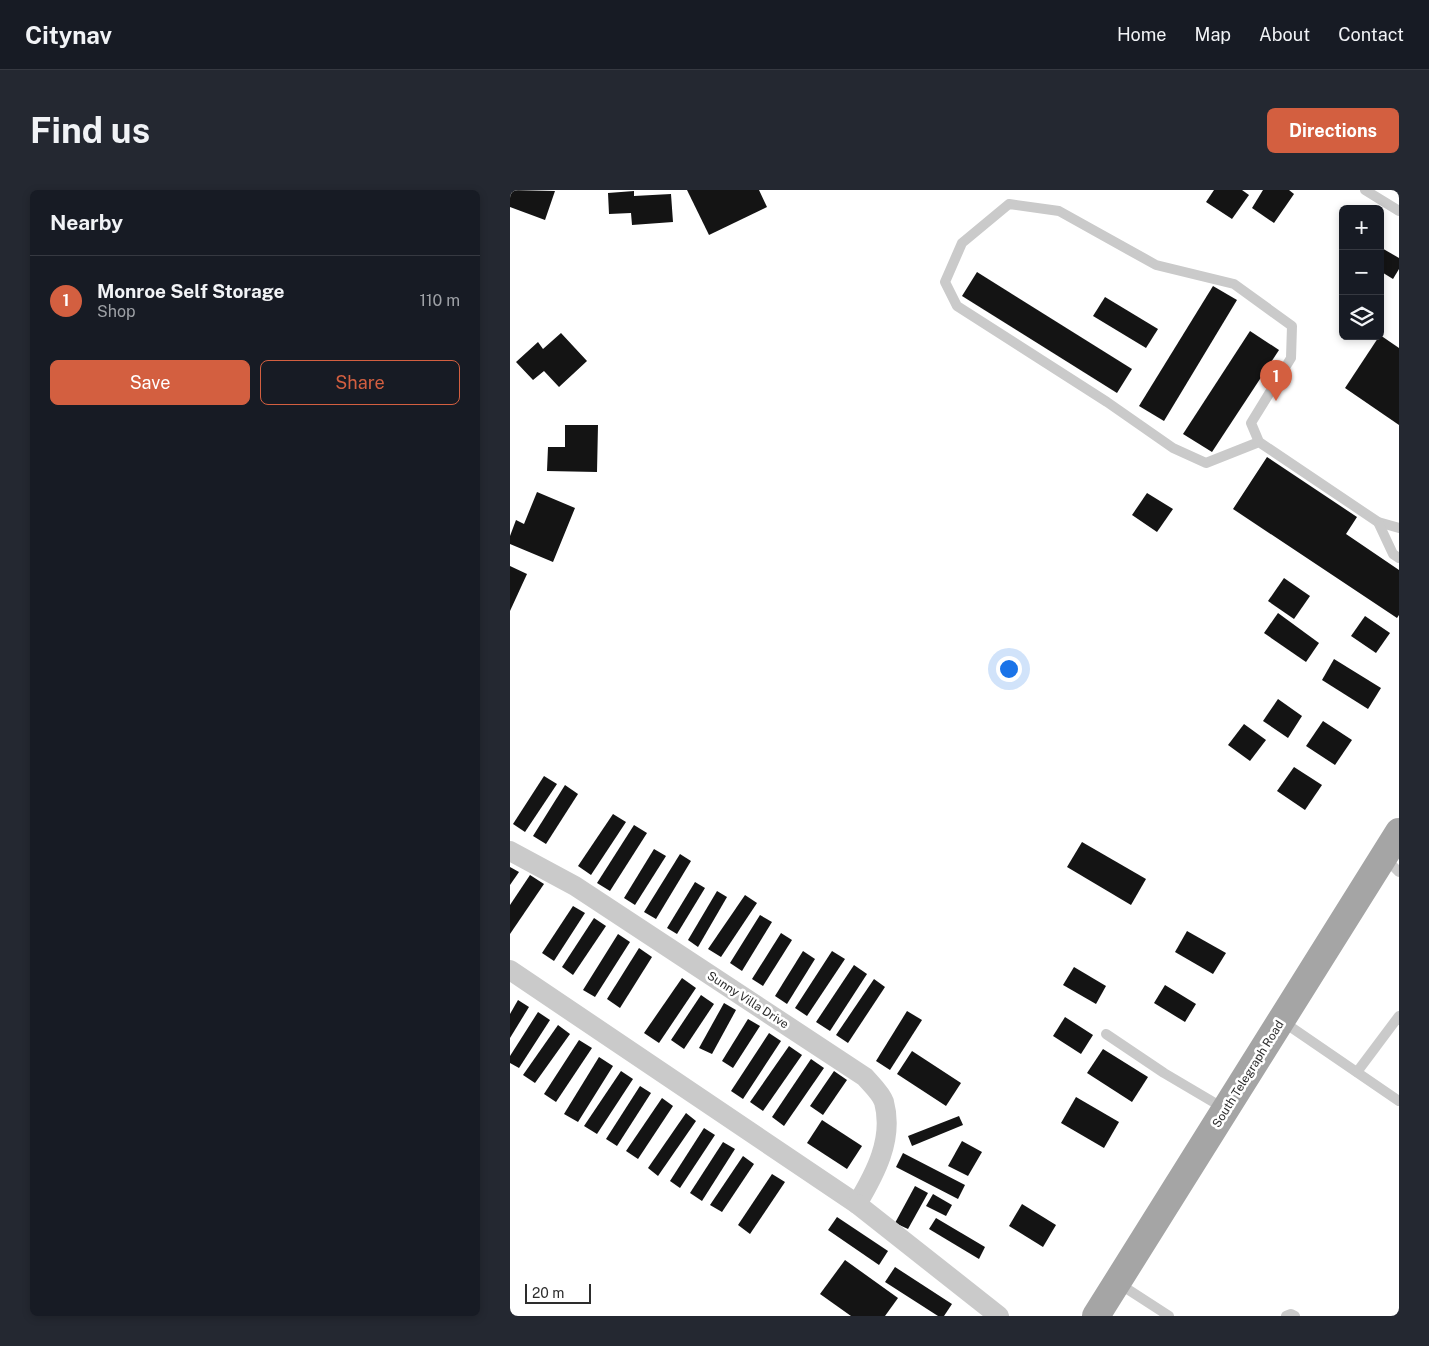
<!DOCTYPE html>
<meta charset="utf-8">
<style>
:root{--surface:#171b24;--page:#242831;--text:#f1f3f6;--muted:#9ea1a6;--line:#363941;--accent:#d35f40}
body{margin:0;font-family:"Public Sans",sans-serif;background:var(--page);color:var(--text)}
.controls{position:absolute;right:15px;top:15px;display:grid;overflow:hidden;border-radius:8px;box-shadow:0 2px 8px #0003}
.controls button{width:45px;height:45px;display:grid;place-items:center;padding:0;border:0;border-bottom:1px solid var(--line);background:var(--surface);color:var(--text);font:25px sans-serif}
.scale{position:absolute;left:15px;bottom:12px;width:66px;box-sizing:border-box;padding-left:5px;border:2px solid #2d2d2d;border-top:0;font-size:14px;line-height:18px;white-space:nowrap;color:#2d2d2d;-webkit-text-stroke:4px #fff;paint-order:stroke}
.you{position:absolute;left:498px;top:478px;width:18px;height:18px;margin:-12px;border:4px solid #fff;border-radius:50%;background:#1a73e8;box-shadow:0 0 0 8px #1a73e833}
.badge{display:grid;place-items:center;width:32px;height:32px;border-radius:50%;background:var(--accent);color:#fff;font-size:16px;font-weight:700}
.pin{position:absolute;translate:-50% -41px;filter:drop-shadow(0 1px 2px #0008)}
.pin::after{content:'';position:absolute;top:26px;width:18px;height:15px;background:inherit;clip-path:polygon(0 0,100% 0,50% 100%)}
.list{margin:0;padding:0;list-style:none}
h2{display:flex;justify-content:space-between;align-items:center;height:65px;margin:0;padding:0 20px;font-size:21px}
h2 small{font-size:16px;font-weight:400;color:var(--muted)}
.list li{display:grid;grid-template-columns:32px 1fr auto;gap:15px;align-items:center;box-sizing:border-box;height:90px;padding:0 20px;border-top:1px solid var(--line)}
.list b{display:block;font-size:19px;white-space:nowrap}
.list p{margin:0;font-size:16px;white-space:nowrap;color:var(--muted)}
.list em{font-size:16px;font-style:normal;color:var(--muted)}
.actions{display:flex;gap:10px;padding:15px 20px}
.actions a{flex:1;padding:11px 0;border:1px solid var(--accent);border-radius:8px;text-align:center;font-size:18px;color:var(--accent)}
.actions .main{background:var(--accent);color:#fff}
.icon{flex:none;width:28px;height:28px;fill:none;stroke:currentColor;stroke-width:2;stroke-linecap:round;stroke-linejoin:round}
.map{position:relative;flex:none;width:889px;height:1126px;overflow:hidden;border-radius:8px}
header{display:flex;align-items:center;gap:30px;box-sizing:border-box;height:70px;padding:0 25px;background:var(--surface);border-bottom:1px solid var(--line)}
header strong{font-size:24px}
nav{display:flex;gap:28px;margin-inline-start:auto;font-size:18px}
.intro{display:flex;align-items:center;justify-content:space-between;box-sizing:border-box;height:120px;padding:0 30px}
h1{margin:0;font-size:35px}
.button{padding:12px 22px;border-radius:8px;background:var(--accent);color:#fff;font-size:18px;font-weight:700}
main{display:flex;gap:30px;padding:0 30px}
aside{flex:1;background:var(--surface);border-radius:8px;box-shadow:0 2px 8px #0003}
.map>svg:first-child{display:block}
</style>
<header>
<strong>Citynav</strong>
<nav><a>Home</a><a>Map</a><a>About</a><a>Contact</a></nav>
</header>
<div class="intro"><h1>Find us</h1><a class="button">Directions</a></div>
<main>
<aside>
<h2>Nearby<small></small></h2>
<ul class="list">
<li><span class="badge">1</span><div><b>Monroe Self Storage</b><p>Shop</p></div><em>110 m</em></li>
</ul>
<div class="actions"><a class="main">Save</a><a>Share</a></div>
</aside>
<div class="map">
<svg width="889" height="1126" viewBox="0 0 889 1126">
<rect width="100%" height="100%" fill="#fff"/>
<g fill="#141414">
<path d="M 0,0 L 45,1 L 35,30 L 0,17 Z"/>
<path d="M 177,0 L 249,0 L 257,17 L 199,45 Z"/>
<path d="M 704,0 L 732,0 L 739,5 L 722,29 L 696,12 Z"/>
<path d="M 753,0 L 779,0 L 784,4 L 764,33 L 742,18 Z"/>
<path d="M 124,1 L 124,6 L 161,4 L 163,32 L 122,35 L 121,23 L 99,24 L 98,3 Z"/>
<path d="M 870,57 L 889,68 L 889,79 L 883,89 L 870,81 Z"/>
<path d="M 467,82 L 622,179 L 607,203 L 452,106 Z"/>
<path d="M 703,96 L 727,110 L 654,231 L 629,216 Z"/>
<path d="M 595,107 L 648,139 L 636,158 L 583,126 Z"/>
<path d="M 740,141 L 769,160 L 702,262 L 673,244 Z"/>
<path d="M 51,143 L 77,171 L 49,197 L 34,181 L 23,190 L 6,172 L 28,152 L 33,159 Z"/>
<path d="M 870,145 L 889,158 L 889,235 L 835,198 Z"/>
<path d="M 55,235 L 88,235 L 87,282 L 37,281 L 38,257 L 55,257 Z"/>
<path d="M 757,267 L 847,327 L 836,344 L 889,380 L 889,425 L 887,428 L 723,319 Z"/>
<path d="M 27,302 L 65,318 L 43,372 L 0,354 L 0,346 L 6,330 L 14,334 Z"/>
<path d="M 637,303 L 663,319 L 647,342 L 622,325 Z"/>
<path d="M 0,376 L 17,384 L 0,421 Z"/>
<path d="M 774,388 L 800,406 L 784,429 L 758,411 Z"/>
<path d="M 768,423 L 809,453 L 796,472 L 754,443 Z"/>
<path d="M 855,426 L 880,443 L 866,463 L 841,446 Z"/>
<path d="M 824,469 L 871,498 L 858,519 L 812,490 Z"/>
<path d="M 768,509 L 792,526 L 778,548 L 753,531 Z"/>
<path d="M 813,531 L 842,550 L 825,575 L 796,556 Z"/>
<path d="M 734,534 L 756,550 L 740,571 L 718,555 Z"/>
<path d="M 784,577 L 812,595 L 795,620 L 767,601 Z"/>
<path d="M 34,586 L 47,594 L 15,642 L 3,634 Z"/>
<path d="M 55,595 L 68,604 L 36,654 L 23,646 Z"/>
<path d="M 103,624 L 116,632 L 81,685 L 68,676 Z"/>
<path d="M 124,635 L 137,643 L 100,701 L 87,693 Z"/>
<path d="M 572,652 L 636,689 L 621,715 L 557,677 Z"/>
<path d="M 144,659 L 156,666 L 125,715 L 114,708 Z"/>
<path d="M 170,664 L 181,671 L 146,729 L 134,722 Z"/>
<path d="M 0,677 L 9,682 L 0,695 Z"/>
<path d="M 20,685 L 34,694 L 0,744 L 0,715 Z"/>
<path d="M 185,692 L 195,698 L 167,744 L 157,738 Z"/>
<path d="M 207,701 L 217,707 L 188,757 L 178,750 Z"/>
<path d="M 235,705 L 247,713 L 211,767 L 198,759 Z"/>
<path d="M 63,716 L 75,723 L 44,771 L 32,763 Z"/>
<path d="M 250,725 L 262,732 L 232,781 L 220,773 Z"/>
<path d="M 84,728 L 96,736 L 63,785 L 52,777 Z"/>
<path d="M 677,741 L 716,763 L 703,784 L 665,762 Z"/>
<path d="M 271,743 L 282,750 L 253,796 L 242,789 Z"/>
<path d="M 108,744 L 120,752 L 85,807 L 73,800 Z"/>
<path d="M 129,758 L 142,767 L 110,818 L 97,809 Z"/>
<path d="M 293,761 L 305,769 L 277,814 L 265,806 Z"/>
<path d="M 322,761 L 335,769 L 297,826 L 285,818 Z"/>
<path d="M 344,775 L 357,784 L 320,841 L 306,832 Z"/>
<path d="M 564,777 L 596,796 L 586,814 L 553,795 Z"/>
<path d="M 172,788 L 186,798 L 149,853 L 134,843 Z"/>
<path d="M 364,789 L 375,797 L 338,853 L 326,845 Z"/>
<path d="M 655,795 L 686,814 L 675,832 L 644,813 Z"/>
<path d="M 191,805 L 204,814 L 174,859 L 161,850 Z"/>
<path d="M 8,810 L 19,817 L 0,848 L 0,824 Z"/>
<path d="M 214,813 L 226,820 L 202,864 L 189,858 Z"/>
<path d="M 397,821 L 412,830 L 380,880 L 366,871 Z"/>
<path d="M 28,822 L 40,830 L 9,878 L 0,873 L 0,866 Z"/>
<path d="M 555,827 L 583,845 L 571,864 L 543,846 Z"/>
<path d="M 238,829 L 250,836 L 223,878 L 212,871 Z"/>
<path d="M 48,835 L 60,844 L 25,893 L 13,885 Z"/>
<path d="M 259,843 L 271,851 L 233,909 L 221,901 Z"/>
<path d="M 69,850 L 82,858 L 46,912 L 34,904 Z"/>
<path d="M 279,856 L 292,865 L 253,921 L 240,912 Z"/>
<path d="M 593,859 L 638,887 L 622,912 L 577,883 Z"/>
<path d="M 402,861 L 451,893 L 436,916 L 387,884 Z"/>
<path d="M 89,867 L 103,876 L 68,932 L 54,924 Z"/>
<path d="M 301,869 L 314,878 L 274,936 L 262,927 Z"/>
<path d="M 111,881 L 123,889 L 87,944 L 74,936 Z"/>
<path d="M 324,881 L 337,890 L 313,925 L 300,916 Z"/>
<path d="M 130,896 L 141,903 L 107,956 L 96,949 Z"/>
<path d="M 566,907 L 609,932 L 594,958 L 551,933 Z"/>
<path d="M 152,908 L 163,916 L 128,969 L 116,961 Z"/>
<path d="M 176,923 L 186,931 L 148,986 L 138,978 Z"/>
<path d="M 449,926 L 453,935 L 402,956 L 398,946 Z"/>
<path d="M 312,930 L 352,956 L 337,979 L 297,953 Z"/>
<path d="M 194,938 L 205,945 L 170,998 L 160,991 Z"/>
<path d="M 452,951 L 472,962 L 458,986 L 438,976 Z"/>
<path d="M 213,952 L 225,959 L 192,1011 L 180,1003 Z"/>
<path d="M 393,963 L 455,995 L 448,1009 L 386,977 Z"/>
<path d="M 233,966 L 244,974 L 212,1022 L 200,1015 Z"/>
<path d="M 262,984 L 275,992 L 240,1044 L 228,1035 Z"/>
<path d="M 405,996 L 418,1003 L 398,1039 L 385,1033 Z"/>
<path d="M 423,1004 L 442,1015 L 436,1026 L 416,1016 Z"/>
<path d="M 512,1014 L 546,1035 L 533,1057 L 499,1036 Z"/>
<path d="M 327,1027 L 378,1061 L 369,1075 L 318,1040 Z"/>
<path d="M 426,1028 L 475,1057 L 469,1069 L 419,1039 Z"/>
<path d="M 335,1070 L 388,1108 L 375,1126 L 341,1126 L 310,1104 Z"/>
<path d="M 385,1077 L 442,1114 L 434,1126 L 428,1126 L 375,1092 Z"/>
</g>
<g fill="none" stroke-linecap="round" stroke-linejoin="round">
<g stroke="#cacaca" stroke-width="10">
<path d="M 855,0 L 889,21"/>
<path d="M 749,252 L 696,273 L 663,258 L 597,212 L 447,116 L 435,92 L 452,53 L 499,14 L 549,21 L 646,75 L 724,94 L 782,136 L 781,168 L 741,233 L 749,252 L 868,332 L 889,338"/>
<path d="M 868,332 L 883,364 L 889,368"/>
<path d="M 874,667 L 889,682"/>
<path d="M 772,831 L 889,911"/>
<path d="M 596,844 L 654,883 L 715,919"/>
<path d="M 847,882 L 889,826"/>
<path d="M 608,1093 L 659,1126"/>
<path d="M 776,1126 L 781,1124 L 785,1126"/>
</g>
<g stroke="#cacaca" stroke-width="20">
<path d="M 0,661 L 65,696 L 355,887 C 361,894 371,903 374,912 C 384,949 365,984 347,1014 L 0,780"/>
<path d="M 347,1014 L 489,1126"/>
</g>
<path stroke="#a5a5a5" stroke-width="28" d="M 586,1126 L 889,642"/>
</g>
<g text-anchor="middle" dominant-baseline="central" stroke-width="5" stroke-linejoin="round" paint-order="stroke">
<g font-size="12" fill="#2d2d2d" stroke="#fff">
<text transform="translate(238 810) rotate(33)">Sunny Villa Drive</text>
<text transform="translate(738 884) rotate(-58)">South Telegraph Road</text>
</g>
</g>
</svg>
<div class="controls">
<button>+</button>
<button>−</button>
<button><svg class="icon" aria-label="layers" viewBox="0 0 24 24"><path d="M12 4l9 5-9 5-9-5zM3 14l9 5 9-5"/></svg></button>
</div>
<div class="scale">20 m</div>
<div class="you"></div>
<div class="pin badge" style="left:766px;top:211px">1</div>
</div>
</main>
